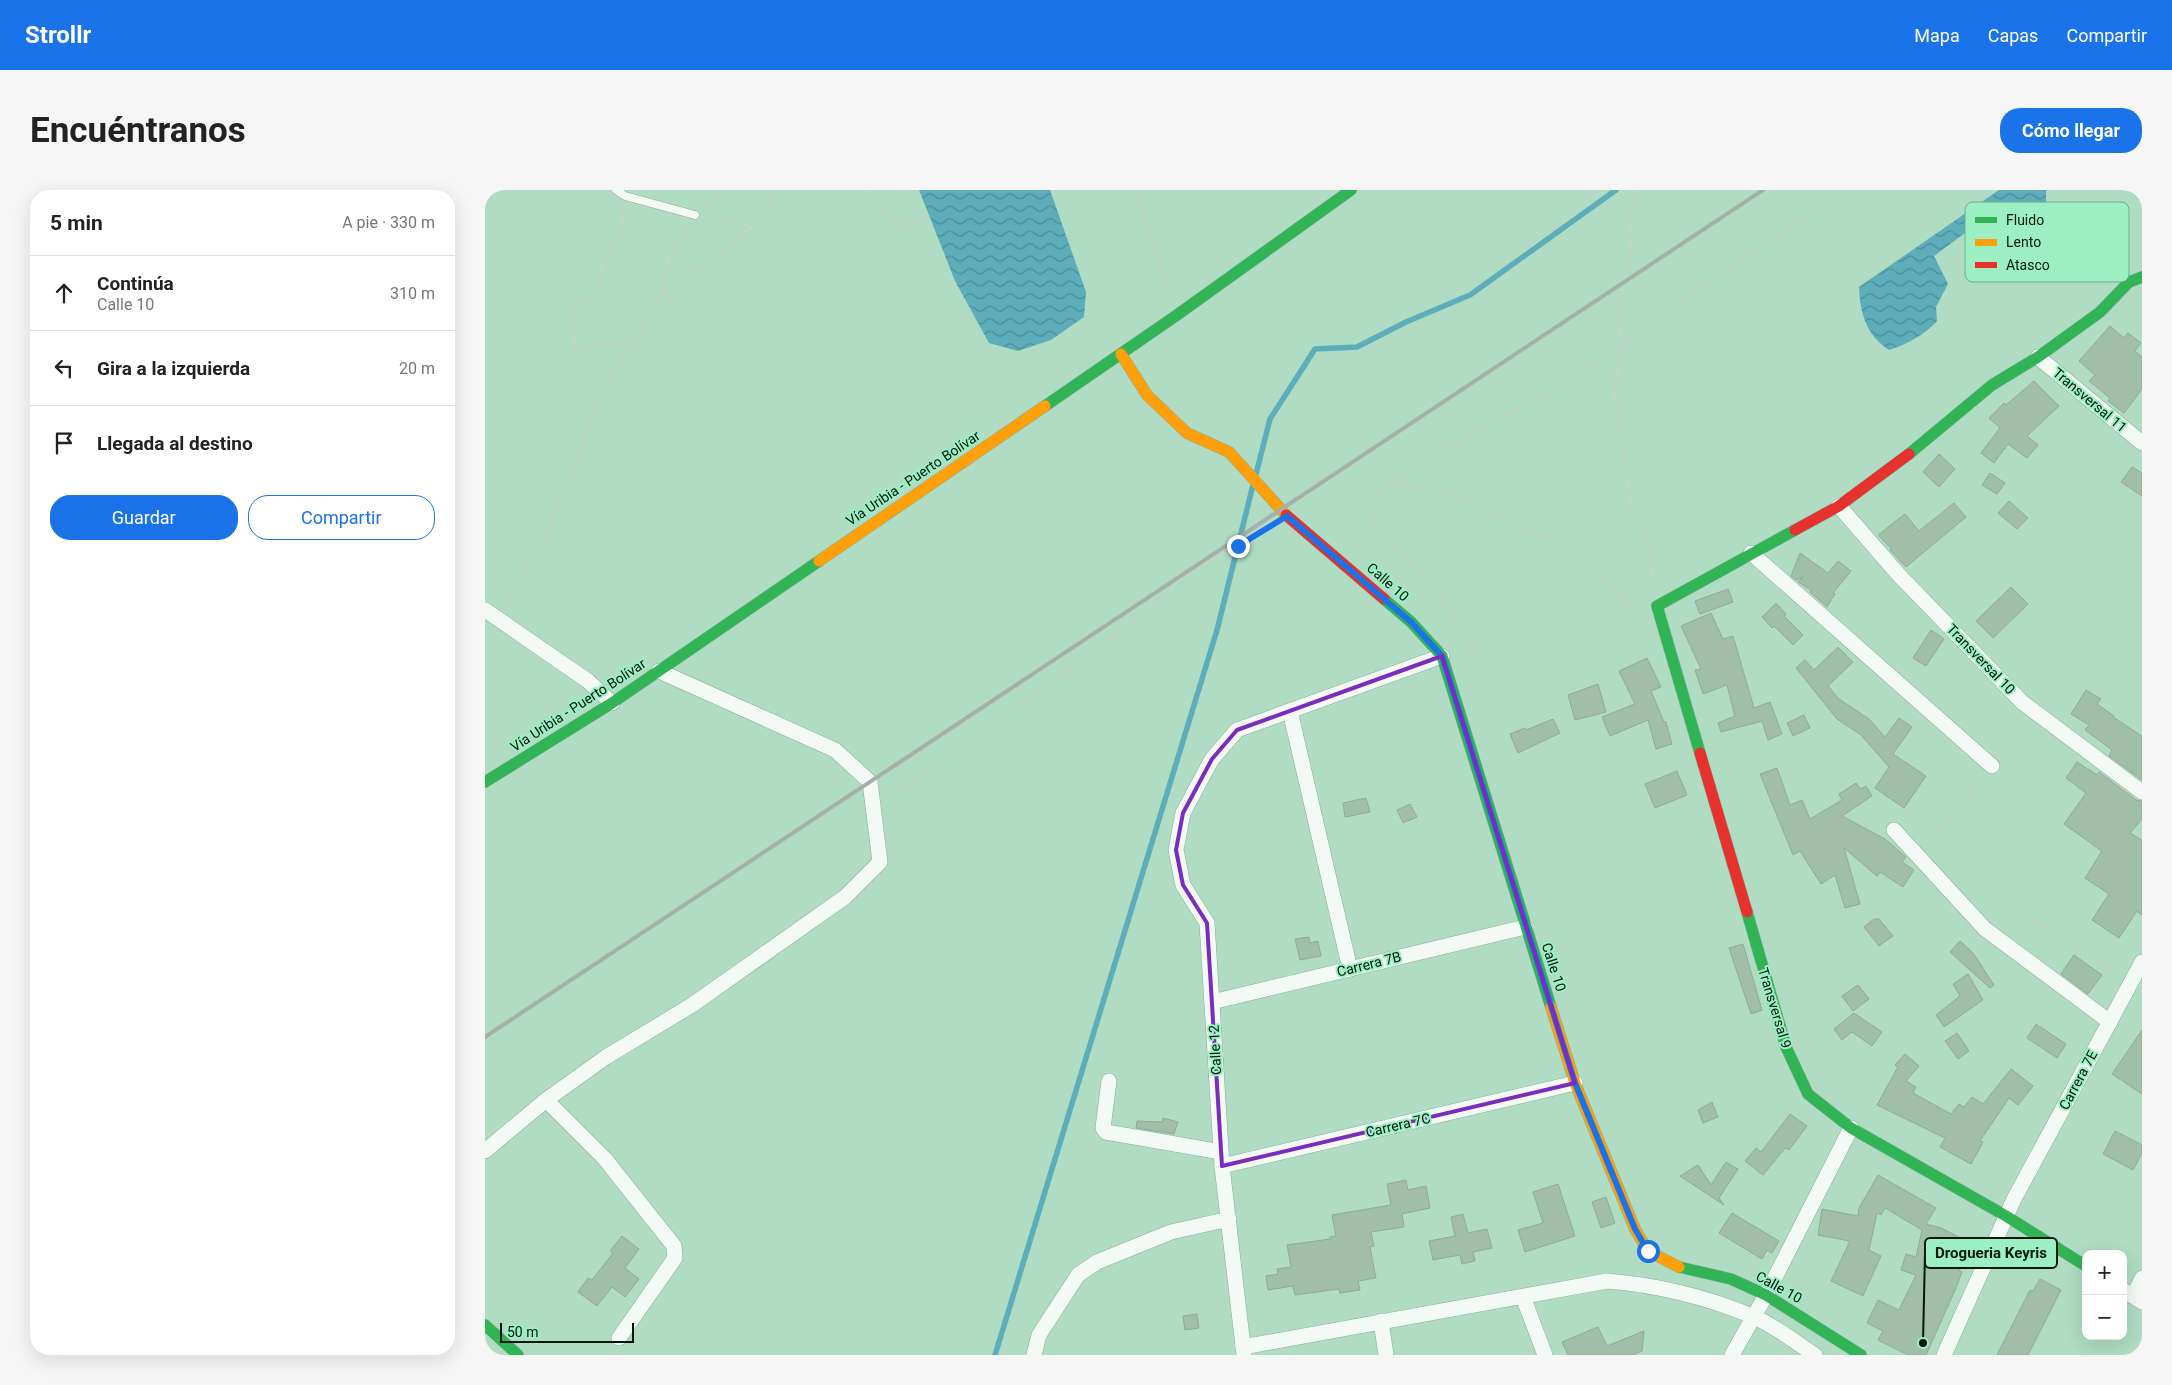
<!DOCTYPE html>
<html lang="es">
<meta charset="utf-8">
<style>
:root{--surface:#fff;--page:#f6f6f6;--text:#222;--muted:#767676;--line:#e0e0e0;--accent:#1a73e8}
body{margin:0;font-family:Roboto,sans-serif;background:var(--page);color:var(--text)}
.controls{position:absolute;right:15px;bottom:15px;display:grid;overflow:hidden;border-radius:10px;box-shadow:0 5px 20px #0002}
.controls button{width:45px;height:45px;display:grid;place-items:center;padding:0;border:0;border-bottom:1px solid var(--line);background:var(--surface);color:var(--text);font:25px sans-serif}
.scale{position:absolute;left:15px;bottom:12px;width:134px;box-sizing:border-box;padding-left:5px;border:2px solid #01190d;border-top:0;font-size:14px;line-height:18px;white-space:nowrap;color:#01190d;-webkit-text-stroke:4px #9cefc2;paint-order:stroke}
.stop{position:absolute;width:15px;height:15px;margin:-11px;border:4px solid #1a73e8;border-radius:50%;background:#fff}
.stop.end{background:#1a73e8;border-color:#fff;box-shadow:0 1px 5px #0008}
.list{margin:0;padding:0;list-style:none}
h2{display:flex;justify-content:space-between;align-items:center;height:65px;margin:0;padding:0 20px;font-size:21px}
h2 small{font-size:16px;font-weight:400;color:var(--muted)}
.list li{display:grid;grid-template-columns:32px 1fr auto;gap:15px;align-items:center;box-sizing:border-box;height:75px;padding:0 20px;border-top:1px solid var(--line)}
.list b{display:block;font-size:19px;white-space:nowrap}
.list p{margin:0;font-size:16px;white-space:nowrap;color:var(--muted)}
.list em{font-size:16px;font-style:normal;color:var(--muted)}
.actions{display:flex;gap:10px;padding:15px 20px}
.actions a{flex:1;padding:11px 0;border:1px solid var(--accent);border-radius:20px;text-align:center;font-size:18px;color:var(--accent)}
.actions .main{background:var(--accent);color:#fff}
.icon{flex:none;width:28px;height:28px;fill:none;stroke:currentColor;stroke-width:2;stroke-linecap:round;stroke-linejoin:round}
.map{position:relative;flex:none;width:1657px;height:1165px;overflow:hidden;border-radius:20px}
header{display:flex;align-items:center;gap:30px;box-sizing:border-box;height:70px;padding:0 25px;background:var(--accent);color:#fff}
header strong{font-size:24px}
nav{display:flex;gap:28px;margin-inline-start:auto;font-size:18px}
.intro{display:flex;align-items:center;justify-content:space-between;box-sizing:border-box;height:120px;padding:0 30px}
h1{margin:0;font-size:35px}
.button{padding:12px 22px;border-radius:20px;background:var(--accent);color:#fff;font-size:18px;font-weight:700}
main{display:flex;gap:30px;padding:0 30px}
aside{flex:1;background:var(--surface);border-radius:20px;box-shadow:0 5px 20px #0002}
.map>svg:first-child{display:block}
</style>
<header>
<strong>Strollr</strong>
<nav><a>Mapa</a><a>Capas</a><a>Compartir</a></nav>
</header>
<div class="intro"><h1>Encuéntranos</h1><a class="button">Cómo llegar</a></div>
<main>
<aside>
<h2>5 min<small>A pie · 330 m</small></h2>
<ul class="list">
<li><svg class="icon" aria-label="ahead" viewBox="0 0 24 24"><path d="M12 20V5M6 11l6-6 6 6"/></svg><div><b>Continúa</b><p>Calle 10</p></div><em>310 m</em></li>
<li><svg class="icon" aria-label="left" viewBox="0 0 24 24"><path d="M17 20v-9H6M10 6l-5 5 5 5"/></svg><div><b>Gira a la izquierda</b></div><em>20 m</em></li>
<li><svg class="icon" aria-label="arrive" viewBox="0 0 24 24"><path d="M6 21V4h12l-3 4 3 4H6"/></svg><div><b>Llegada al destino</b></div></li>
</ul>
<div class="actions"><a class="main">Guardar</a><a>Compartir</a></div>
</aside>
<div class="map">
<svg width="1657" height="1165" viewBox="0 0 1657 1165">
<defs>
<pattern id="water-waves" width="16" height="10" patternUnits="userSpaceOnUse" patternTransform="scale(1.25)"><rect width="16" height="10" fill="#5daeba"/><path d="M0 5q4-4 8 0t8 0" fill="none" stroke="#4a8d96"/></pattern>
</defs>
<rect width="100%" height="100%" fill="#afdcc3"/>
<g fill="url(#water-waves)">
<path d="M 434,0 L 565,0 L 601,102 L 599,127 L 566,150 L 533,161 L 504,153 L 470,91 Z"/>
<path d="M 1514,0 L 1561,0 L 1561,25 L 1554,33 L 1556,40 L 1551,49 L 1520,77 C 1506,73 1495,65 1486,53 L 1488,46 L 1480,43 L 1449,66 L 1463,94 L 1451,117 L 1452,131 C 1441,144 1421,155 1404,160 C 1381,145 1375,123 1374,97 Z"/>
</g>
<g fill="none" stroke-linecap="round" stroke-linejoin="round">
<g stroke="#5daeba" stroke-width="5.5">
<path d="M 771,284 L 785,229 L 830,159 L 872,157 L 921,132 L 985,105 L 1131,0"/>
<path d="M 510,1165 L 732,440 L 768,295"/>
</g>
</g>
<g fill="#a1bfa8" stroke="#8eac95">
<path d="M 1625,136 L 1639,148 L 1643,143 L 1656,153 L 1650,161 L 1657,167 L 1657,199 L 1639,223 L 1623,211 L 1625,208 L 1604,191 L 1610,185 L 1594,171 Z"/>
<path d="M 1549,191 L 1574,216 L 1542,246 L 1553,255 L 1542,268 L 1523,254 L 1509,273 L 1496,263 L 1515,238 L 1504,228 L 1519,213 L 1521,215 Z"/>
<path d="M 1454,264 L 1470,279 L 1454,297 L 1438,282 Z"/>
<path d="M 1647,277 L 1657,283 L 1657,306 L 1636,292 Z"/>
<path d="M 1505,283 L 1520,293 L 1512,304 L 1497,295 Z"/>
<path d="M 1524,311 L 1543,328 L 1532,339 L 1513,323 Z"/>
<path d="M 1469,313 L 1481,327 L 1421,377 L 1405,360 L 1406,358 L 1393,345 L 1420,324 L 1434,341 Z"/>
<path d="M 1315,363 L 1343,383 L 1353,371 L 1366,381 L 1348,403 L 1350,404 L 1342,417 L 1325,402 L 1326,400 L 1313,392 L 1318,387 L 1311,390 L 1306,386 Z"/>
<path d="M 1526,397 L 1543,414 L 1508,448 L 1491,431 Z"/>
<path d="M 1243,399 L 1248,412 L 1215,424 L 1210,411 Z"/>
<path d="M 1291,413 L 1301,424 L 1299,426 L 1318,445 L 1308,455 L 1289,436 L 1287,438 L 1277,427 Z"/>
<path d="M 1226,423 L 1238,449 L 1248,446 L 1269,518 L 1285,512 L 1297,544 L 1283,550 L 1277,531 L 1236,542 L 1233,533 L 1250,526 L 1242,495 L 1218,504 L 1210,480 L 1216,479 L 1196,436 Z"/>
<path d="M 1446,440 L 1459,449 L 1441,476 L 1428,468 Z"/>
<path d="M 1353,457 L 1368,472 L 1343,496 L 1354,509 L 1384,529 L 1400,547 L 1414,528 L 1427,537 L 1408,564 L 1441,586 L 1419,618 L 1390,598 L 1404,577 L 1376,545 L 1352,529 L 1311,478 L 1320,470 L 1329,480 Z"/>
<path d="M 1162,468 L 1176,497 L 1166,501 L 1179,532 L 1181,532 L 1187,554 L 1171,559 L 1163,530 L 1125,546 L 1117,527 L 1150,514 L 1134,481 Z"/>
<path d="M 1113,494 L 1121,522 L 1090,530 L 1083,505 Z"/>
<path d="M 1601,500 L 1616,509 L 1612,514 L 1629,526 L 1628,527 L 1657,546 L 1657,590 L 1624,566 L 1627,560 L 1600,540 L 1604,535 L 1586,524 Z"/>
<path d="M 1319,525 L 1325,538 L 1308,546 L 1302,533 Z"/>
<path d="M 1068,529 L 1075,543 L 1033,563 L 1025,544 L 1040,538 L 1041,540 Z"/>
<path d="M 1592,572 L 1612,585 L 1614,582 L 1651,610 L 1657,611 L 1657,629 L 1645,643 L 1657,650 L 1657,725 L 1652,721 L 1634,748 L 1607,730 L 1624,704 L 1600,688 L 1617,661 L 1579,634 L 1601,603 L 1581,588 Z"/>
<path d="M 1292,578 L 1305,615 L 1317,610 L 1325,629 L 1357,610 L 1354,604 L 1371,593 L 1376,599 L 1381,596 L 1387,606 L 1357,626 L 1400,649 L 1421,667 L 1417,672 L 1429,680 L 1418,697 L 1395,682 L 1392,686 L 1359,658 L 1375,714 L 1360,718 L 1350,685 L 1336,694 L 1315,661 L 1308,665 L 1275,584 Z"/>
<path d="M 1192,581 L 1202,605 L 1170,618 L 1160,594 Z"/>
<path d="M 881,608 L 885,622 L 860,627 L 858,613 Z"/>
<path d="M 925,614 L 932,627 L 918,633 L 912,620 Z"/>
<path d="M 1389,729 L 1394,729 L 1408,746 L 1394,756 L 1379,737 Z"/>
<path d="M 824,747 L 825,753 L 833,751 L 836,766 L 815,770 L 810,749 Z"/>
<path d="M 1475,751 L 1488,763 L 1509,795 L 1505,798 L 1465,762 Z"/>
<path d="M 1258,754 L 1277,820 L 1266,824 L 1244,758 Z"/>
<path d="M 1589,765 L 1617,785 L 1603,804 L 1576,784 Z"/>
<path d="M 1483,784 L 1498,810 L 1459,837 L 1451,825 L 1475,806 L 1468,794 Z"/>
<path d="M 1373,795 L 1384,809 L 1368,821 L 1357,806 Z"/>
<path d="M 1369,823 L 1397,842 L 1387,856 L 1367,842 L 1357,850 L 1349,839 Z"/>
<path d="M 1551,834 L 1581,854 L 1572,868 L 1542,848 Z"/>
<path d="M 1657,840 L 1657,904 L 1627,884 Z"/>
<path d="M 1472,843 L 1484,861 L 1473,869 L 1460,851 Z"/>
<path d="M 1420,864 L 1434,876 L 1421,891 L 1431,897 L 1428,903 L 1466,924 L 1474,914 L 1479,917 L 1487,907 L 1498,914 L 1526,879 L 1548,896 L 1533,915 L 1524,908 L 1495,951 L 1498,952 L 1486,974 L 1455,957 L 1460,948 L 1392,915 L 1413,877 L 1410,875 Z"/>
<path d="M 1227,912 L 1233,927 L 1218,933 L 1213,920 Z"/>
<path d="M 1305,924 L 1322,936 L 1304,960 L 1300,958 L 1278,985 L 1260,971 L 1271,958 L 1276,962 Z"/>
<path d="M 678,928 L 693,932 L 689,944 L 651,938 L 652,931 L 677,932 Z"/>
<path d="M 1630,941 L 1657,955 L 1657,963 L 1648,980 L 1618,964 Z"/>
<path d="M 1241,972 L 1253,979 L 1234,1008 L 1239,1015 L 1195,986 L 1213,975 L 1226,995 Z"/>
<path d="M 1393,985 L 1451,1018 L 1441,1034 L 1456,1038 L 1488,1054 L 1474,1081 L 1477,1082 L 1471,1098 L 1441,1165 L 1423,1165 L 1393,1150 L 1398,1141 L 1382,1133 L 1393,1110 L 1414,1120 L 1431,1085 L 1416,1080 L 1421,1064 L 1431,1067 L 1437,1040 L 1400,1018 L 1396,1025 L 1392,1023 L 1384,1060 L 1396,1066 L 1378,1106 L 1346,1091 L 1365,1051 L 1333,1045 L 1337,1019 L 1373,1026 L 1374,1018 Z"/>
<path d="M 921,990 L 923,1000 L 941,996 L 945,1018 L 917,1024 L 919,1037 L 886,1042 L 889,1056 L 885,1057 L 891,1088 L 873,1091 L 875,1100 L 855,1103 L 854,1099 L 810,1105 L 808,1096 L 783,1100 L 781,1086 L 793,1084 L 792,1079 L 806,1077 L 802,1055 L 845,1049 L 845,1047 L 851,1046 L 847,1025 L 906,1015 L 902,994 Z"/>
<path d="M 1073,994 L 1090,1046 L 1040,1062 L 1033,1040 L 1058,1033 L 1048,1002 Z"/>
<path d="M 1121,1007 L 1130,1033 L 1116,1038 L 1107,1012 Z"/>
<path d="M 1247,1023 L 1294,1051 L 1287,1063 L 1282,1060 L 1277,1069 L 1234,1043 Z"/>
<path d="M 978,1024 L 983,1043 L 1002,1039 L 1007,1058 L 988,1062 L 990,1071 L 977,1074 L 975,1065 L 948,1070 L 944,1051 L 970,1046 L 966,1027 Z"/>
<path d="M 137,1046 L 154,1059 L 140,1078 L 154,1089 L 140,1107 L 127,1097 L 112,1116 L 93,1102 L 103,1088 L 107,1090 L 128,1063 L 125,1061 Z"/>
<path d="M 1555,1089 L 1576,1100 L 1543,1165 L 1512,1165 L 1545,1100 L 1548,1101 Z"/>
<path d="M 712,1124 L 714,1138 L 700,1140 L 698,1126 Z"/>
<path d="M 1113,1137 L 1122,1156 L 1159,1141 L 1157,1161 L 1148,1165 L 1083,1165 L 1077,1152 Z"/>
</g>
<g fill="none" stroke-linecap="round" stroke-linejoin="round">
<defs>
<path id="lane" d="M 131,0 L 140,6 L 210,25"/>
<g id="street">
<path d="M 1553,167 L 1657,253"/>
<path d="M 1354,316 L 1413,384 L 1538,513 L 1657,602"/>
<path d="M 1266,363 L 1507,576"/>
<path d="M 0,420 L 103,491 L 127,513"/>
<path d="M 805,521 L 865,779"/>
<path d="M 1409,640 L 1500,739 L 1625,832"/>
<path d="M 727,812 L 1040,737"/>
<path d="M 624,891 L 618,938 L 621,942 L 736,962"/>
<path d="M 61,910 L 120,969 L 189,1056 L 190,1068 L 134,1148"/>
<path d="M 0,961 L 61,910 L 121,867 L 207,815 L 360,707 L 395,672 L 385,592 L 350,560 L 174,481"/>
<path d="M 737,976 L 1090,893"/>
<path d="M 1638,1100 L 1657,1112"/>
<path d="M 1648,1106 L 1657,1088"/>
<path d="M 1038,1107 L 1060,1165"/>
<path d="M 896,1131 L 901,1165"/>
<path d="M 758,1157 L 1122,1091 C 1172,1095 1221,1107 1267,1126 C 1289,1135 1310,1152 1330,1165"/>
<path d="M 549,1165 L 554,1145 L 593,1085 L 612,1072 L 686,1042 L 744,1029"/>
<path d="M 759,1165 L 737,976 L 722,733 L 698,695 L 691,660 L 698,623 L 727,569 L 752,540 L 957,466"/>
<path d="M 1247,1165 L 1281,1105 L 1366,938"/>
<path d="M 1459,1165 L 1529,1009 L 1657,772"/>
</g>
<g id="fast">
<path d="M 560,216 L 692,125 L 866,0"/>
<path d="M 1424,264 L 1507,195 L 1553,167 L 1615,122 L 1644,92 L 1657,87"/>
<path d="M 899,409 L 926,432 L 957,466 L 1066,817"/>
<path d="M 1215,563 L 1172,416 L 1310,340"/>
<path d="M 0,592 L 127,513 L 334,371"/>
<path d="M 1262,722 L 1301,857 L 1323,904 L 1366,938 L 1521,1026 L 1601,1076"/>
<path d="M 1194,1077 L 1246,1089 L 1281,1105 L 1376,1165"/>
<path d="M 0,1135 L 33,1165"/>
</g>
<g id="slow">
<path d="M 636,164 L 662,205 L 702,243 L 744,262 L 801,325"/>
<path d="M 334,371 L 560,216"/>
<path d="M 1066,817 L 1090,893 L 1150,1039 L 1163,1061 L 1194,1077"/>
</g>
<g id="jam">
<path d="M 801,325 L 899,409"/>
<path d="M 1310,340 L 1354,316 L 1424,264"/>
<path d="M 1215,563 L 1262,722"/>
</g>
</defs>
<use href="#lane" stroke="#8aad9a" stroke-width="9"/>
<use href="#street" stroke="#8aad9a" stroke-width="16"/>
<use href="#fast" stroke="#8aad9a" stroke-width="12"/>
<use href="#slow" stroke="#8aad9a" stroke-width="12"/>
<use href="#jam" stroke="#8aad9a" stroke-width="12"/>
<g stroke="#c6d4cc" stroke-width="3" stroke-dasharray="2.5 2.5" stroke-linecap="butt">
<path d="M 381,0 L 403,25 L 419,36 L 444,26"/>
<path d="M 652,0 L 686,106"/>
<path d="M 1150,0 L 1147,12 L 1146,56 L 1133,120 L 1137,152 L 1129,197 L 1146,314 L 1161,350 L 1169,396"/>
<path d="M 139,16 L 136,44 L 117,71 L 115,99 L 88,121 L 90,159 L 148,151"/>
<path d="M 218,17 L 236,0"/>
<path d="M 220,27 L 267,37"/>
<path d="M 178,103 L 184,68 L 204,35"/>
<path d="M 907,293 L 982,307 L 1026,331 L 1072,351 L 1154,423"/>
<path d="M 20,416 L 59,347 L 83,295 L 114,208 L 177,103 L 224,73 L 267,37 L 290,0"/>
<path d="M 980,475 L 990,462 L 956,409 L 882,322 L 888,306 L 934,273 L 1090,188 L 1211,100 L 1364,0"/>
<path d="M 1497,588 L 1455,639 L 1505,694 L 1545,728 L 1633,783"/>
<path d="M 404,609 L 647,434 L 699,387 L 786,335"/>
</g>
<use href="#lane" stroke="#f3faf6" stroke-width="8"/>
<use href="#street" stroke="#f3faf6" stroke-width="15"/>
<use href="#fast" stroke="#30b455" stroke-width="11"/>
<use href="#slow" stroke="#ff9f0a" stroke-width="11"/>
<use href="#jam" stroke="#e5322d" stroke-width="11"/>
<path stroke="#a6b0aa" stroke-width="4" d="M 0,847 L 1278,0"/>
</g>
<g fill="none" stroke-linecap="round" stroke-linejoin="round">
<path stroke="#1a73e8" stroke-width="6" d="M 753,356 L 802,326 L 926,432 L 957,466 L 1090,893 L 1150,1039 L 1163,1061"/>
</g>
<path fill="none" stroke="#7b2cbf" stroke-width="4" stroke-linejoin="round" d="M 957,466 L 1090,893 L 737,976 L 722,733 L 698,695 L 691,660 L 698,623 L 727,569 L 752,540 Z"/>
<g text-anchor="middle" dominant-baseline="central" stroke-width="4" stroke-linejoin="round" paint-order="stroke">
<g font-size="14" fill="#01190d" stroke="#9cefc2">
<text transform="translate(1605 210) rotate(40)">Transversal 11</text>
<text transform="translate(428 288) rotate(-34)">Vía Uribia - Puerto Bolívar</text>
<text transform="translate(903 392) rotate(41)">Calle 10</text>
<text transform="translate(1496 469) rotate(46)">Transversal 10</text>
<text transform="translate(93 515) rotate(-33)">Vía Uribia - Puerto Bolívar</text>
<text transform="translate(884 774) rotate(-14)">Carrera 7B</text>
<text transform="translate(1069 777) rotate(72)">Calle 10</text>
<text transform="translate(1290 818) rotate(73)">Transversal 9</text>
<text transform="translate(730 860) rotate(-93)">Calle 12</text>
<text transform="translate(1593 890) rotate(-62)">Carrera 7E</text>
<text transform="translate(913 935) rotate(-13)">Carrera 7C</text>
<text transform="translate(1294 1097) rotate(29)">Calle 10</text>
</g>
</g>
<rect x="1480" y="12" width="164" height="80" rx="8" fill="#9cefc2" stroke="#6eaf8c" stroke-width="1"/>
<rect x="1490" y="27" width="22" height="6" fill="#30b455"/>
<rect x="1490" y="49" width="22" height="7" fill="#ff9f0a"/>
<rect x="1490" y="72" width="22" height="6" fill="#e5322d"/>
<g font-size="14" fill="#01190d">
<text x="1521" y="35">Fluido</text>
<text x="1521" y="57">Lento</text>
<text x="1521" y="80">Atasco</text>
</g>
<path fill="none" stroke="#01190d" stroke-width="2" d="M1438 1153L1440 1063"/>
<circle fill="#01190d" stroke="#9cefc2" stroke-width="2" cx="1438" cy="1153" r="5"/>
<rect fill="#9cefc2" stroke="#01190d" stroke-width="2" x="1440" y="1048" width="132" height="30" rx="5"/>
<g font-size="15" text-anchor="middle" font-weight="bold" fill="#01190d">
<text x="1506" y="1068">Drogueria Keyris</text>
</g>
</svg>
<div class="controls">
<button>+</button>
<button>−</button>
</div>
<div class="scale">50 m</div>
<div class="stop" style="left:1163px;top:1061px"></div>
<div class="stop end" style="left:753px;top:356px"></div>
</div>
</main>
